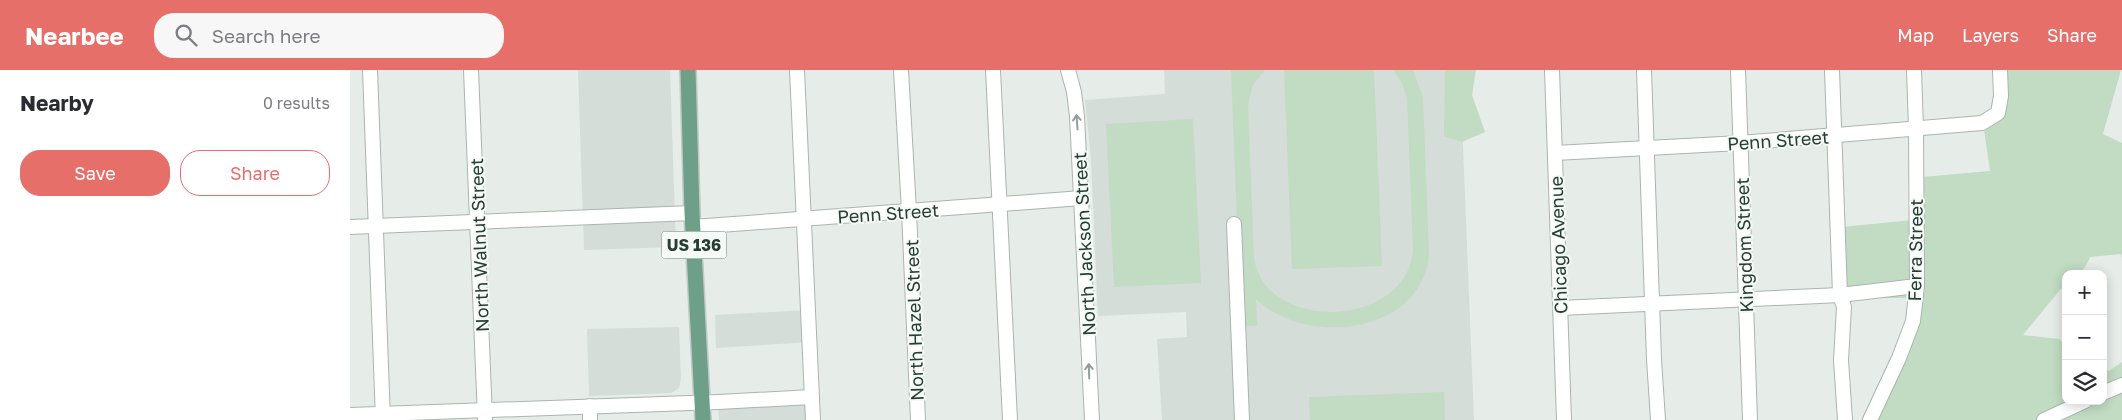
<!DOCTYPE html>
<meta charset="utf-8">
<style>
:root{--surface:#fff;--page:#f7f7f7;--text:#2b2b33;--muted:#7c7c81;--line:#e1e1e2;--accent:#e76f6a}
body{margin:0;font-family:"Golos Text",sans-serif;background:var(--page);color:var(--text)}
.controls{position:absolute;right:15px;bottom:15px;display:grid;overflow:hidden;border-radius:10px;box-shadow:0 2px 12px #0003}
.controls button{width:45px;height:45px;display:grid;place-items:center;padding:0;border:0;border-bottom:1px solid var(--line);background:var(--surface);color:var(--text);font:25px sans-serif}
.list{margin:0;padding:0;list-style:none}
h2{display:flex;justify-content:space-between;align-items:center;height:65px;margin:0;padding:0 20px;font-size:21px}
h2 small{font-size:16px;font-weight:400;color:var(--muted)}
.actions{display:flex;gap:10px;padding:15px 20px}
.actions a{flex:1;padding:11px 0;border:1px solid var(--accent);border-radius:20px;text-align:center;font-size:18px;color:var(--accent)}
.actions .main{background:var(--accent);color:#fff}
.icon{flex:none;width:28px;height:28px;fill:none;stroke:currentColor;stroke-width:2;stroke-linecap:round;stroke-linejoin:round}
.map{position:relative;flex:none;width:1772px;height:350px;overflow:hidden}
header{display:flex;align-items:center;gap:30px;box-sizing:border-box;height:70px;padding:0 25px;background:var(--accent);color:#fff}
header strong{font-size:24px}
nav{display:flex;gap:28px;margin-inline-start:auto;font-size:18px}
.search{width:350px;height:45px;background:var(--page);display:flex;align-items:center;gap:12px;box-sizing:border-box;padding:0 18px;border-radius:20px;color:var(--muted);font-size:19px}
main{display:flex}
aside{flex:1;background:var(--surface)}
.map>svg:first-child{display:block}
</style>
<header>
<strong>Nearbee</strong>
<div class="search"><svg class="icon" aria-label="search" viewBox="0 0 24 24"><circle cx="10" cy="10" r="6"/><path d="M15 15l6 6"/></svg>Search here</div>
<nav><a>Map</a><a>Layers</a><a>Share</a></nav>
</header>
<main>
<aside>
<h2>Nearby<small>0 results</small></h2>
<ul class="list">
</ul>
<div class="actions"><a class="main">Save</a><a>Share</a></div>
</aside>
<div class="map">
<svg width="1772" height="350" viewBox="0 0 1772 350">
<rect width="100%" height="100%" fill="#e6ede8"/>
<g fill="#d4ddd7">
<path d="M 228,0 L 320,0 L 326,177 L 234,180 Z"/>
<path d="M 814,0 L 1110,0 L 1124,350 L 812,350 L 807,269 L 837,267 L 836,242 L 748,246 L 741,89 L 735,30 L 815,24 Z"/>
<path d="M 458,240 L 460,272 L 366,278 L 365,245 Z"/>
<path d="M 329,257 L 331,309 L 329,318 L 321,323 L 239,326 L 237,259 Z"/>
<path d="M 462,327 L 463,350 L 369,350 L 368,333 Z"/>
</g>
<g fill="#c1dcc2">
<path d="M 881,0 L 915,0 L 903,15 L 898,35 L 904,188 C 915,264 1056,258 1063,181 L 1057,28 L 1052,13 L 1043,0 L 1063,0 L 1073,27 L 1079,185 C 1071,265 956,277 906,229 L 907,256 L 891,256 Z"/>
<path d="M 934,0 L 1024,0 L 1032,196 L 942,199 Z"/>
<path d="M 1095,0 L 1126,0 L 1122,25 L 1135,62 L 1112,72 L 1094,66 Z"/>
<path d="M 1655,0 L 1771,0 L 1753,64 L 1772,73 L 1772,189 L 1771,184 L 1740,187 C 1734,201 1731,204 1716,204 L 1716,215 L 1710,220 L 1673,265 L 1710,269 L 1716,280 L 1716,331 L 1753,331 L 1753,297 L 1759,301 L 1772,292 L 1772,350 L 1522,350 L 1570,228 L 1495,228 L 1491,157 L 1563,150 L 1572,107 L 1640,101 L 1634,59 L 1657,39 Z"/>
<path d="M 843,49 L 851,213 L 764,217 L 756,54 Z"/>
<path d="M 1094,322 L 1095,350 L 960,350 L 959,327 Z"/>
</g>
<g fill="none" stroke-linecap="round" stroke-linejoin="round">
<defs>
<g id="minor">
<path d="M 20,0 L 33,350"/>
<path d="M 121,0 L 135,349"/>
<path d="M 447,0 L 463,350"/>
<path d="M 551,0 L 559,141 L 568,350"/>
<path d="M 643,0 L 660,350"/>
<path d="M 718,0 L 724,22 L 727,46 L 742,350"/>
<path d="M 1202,0 L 1214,350"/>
<path d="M 1294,0 L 1304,289 L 1308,350"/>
<path d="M 1388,0 L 1400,350"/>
<path d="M 1482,0 L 1490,225 L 1494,237 L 1491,290 L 1495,350"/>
<path d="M 1205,83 L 1390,73 L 1632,53 L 1648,43 L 1651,26 L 1650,0"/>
<path d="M 884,154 L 892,350"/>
<path d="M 0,157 L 342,143"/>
<path d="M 343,157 L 732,128"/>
<path d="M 1210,238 L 1490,225 L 1567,216"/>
<path d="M 1753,323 L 1772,315"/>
<path d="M 240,336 L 240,350"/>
<path d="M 0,345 L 368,332 L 462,327"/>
<path d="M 1520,350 L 1549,288 L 1563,251 L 1567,216 L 1566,59 L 1564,0"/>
<path d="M 1694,350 L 1735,331"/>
</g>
<path id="major" d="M 338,0 L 342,143 L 353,350"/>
</defs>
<use href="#minor" stroke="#a9b5ae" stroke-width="16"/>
<use href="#major" stroke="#c2c9c6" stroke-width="18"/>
<use href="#minor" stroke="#fff" stroke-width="14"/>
<use href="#major" stroke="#6e9f88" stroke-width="15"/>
</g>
<defs><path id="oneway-shaft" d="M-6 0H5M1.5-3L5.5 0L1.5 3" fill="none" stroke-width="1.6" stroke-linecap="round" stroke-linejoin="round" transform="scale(1.25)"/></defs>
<g stroke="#929e99">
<use href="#oneway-shaft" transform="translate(727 52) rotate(-94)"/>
<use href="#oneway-shaft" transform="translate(739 301) rotate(-92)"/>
</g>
<g text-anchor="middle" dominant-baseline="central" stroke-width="4" stroke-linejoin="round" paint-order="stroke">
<rect fill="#f6faf7" stroke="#64766e" stroke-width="1" x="311.5" y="161.5" width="65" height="27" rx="4"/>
<g font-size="16" font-weight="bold" fill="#263e33">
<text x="344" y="175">US 136</text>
</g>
<g font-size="18" fill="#263e33" stroke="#f6faf7">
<text transform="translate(1428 70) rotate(-4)">Penn Street</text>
<text transform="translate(538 143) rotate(-4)">Penn Street</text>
<text transform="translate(734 174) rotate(-93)">North Jackson Street</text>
<text transform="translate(129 175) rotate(-92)">North Walnut Street</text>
<text transform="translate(1208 175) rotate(-92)">Chicago Avenue</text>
<text transform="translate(1394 175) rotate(-92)">Kingdom Street</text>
<text transform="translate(1565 180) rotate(-89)">Ferra Street</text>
<text transform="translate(564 250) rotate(-92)">North Hazel Street</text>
</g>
</g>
</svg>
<div class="controls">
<button>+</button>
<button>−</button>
<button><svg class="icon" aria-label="layers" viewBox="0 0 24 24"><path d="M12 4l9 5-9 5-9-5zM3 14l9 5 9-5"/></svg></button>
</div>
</div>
</main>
